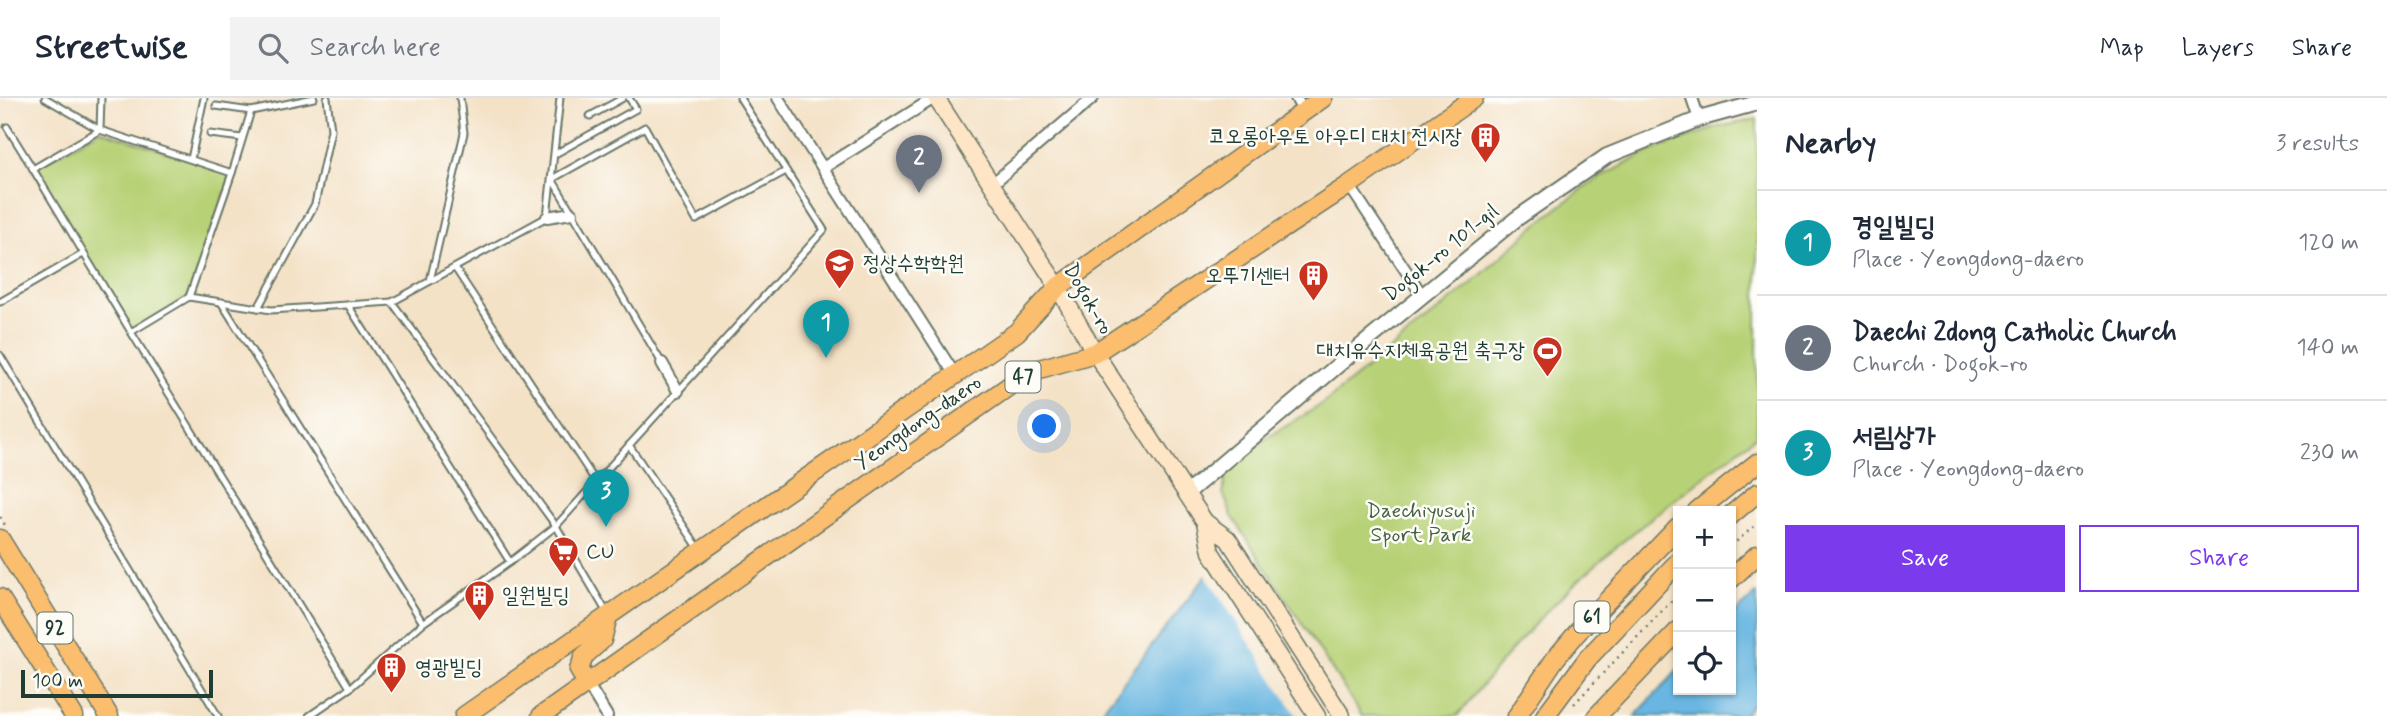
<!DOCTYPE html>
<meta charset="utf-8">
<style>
:root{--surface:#fff;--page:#f2f2f3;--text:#1f2937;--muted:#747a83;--line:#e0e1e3;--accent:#7c3aed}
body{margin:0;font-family:Mynerve,"Poor Story",sans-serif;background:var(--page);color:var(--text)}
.controls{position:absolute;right:21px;bottom:21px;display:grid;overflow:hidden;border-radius:0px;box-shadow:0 2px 5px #0004}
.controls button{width:63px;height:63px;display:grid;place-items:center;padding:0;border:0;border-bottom:2px solid var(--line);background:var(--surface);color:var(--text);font:35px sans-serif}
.scale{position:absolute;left:21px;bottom:18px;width:192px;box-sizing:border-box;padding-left:7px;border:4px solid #1f3d34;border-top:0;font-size:19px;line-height:24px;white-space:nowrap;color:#1f3d34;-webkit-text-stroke:5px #fdfcf7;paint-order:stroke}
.you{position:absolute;left:1045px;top:329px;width:24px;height:24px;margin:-18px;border:5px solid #fff;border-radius:50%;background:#1a73e8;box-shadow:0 0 0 10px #1a73e833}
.badge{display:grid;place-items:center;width:46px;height:46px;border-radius:50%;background:var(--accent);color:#fff;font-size:23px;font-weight:700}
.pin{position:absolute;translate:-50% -58px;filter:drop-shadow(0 2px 4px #0008)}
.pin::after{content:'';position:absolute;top:37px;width:24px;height:21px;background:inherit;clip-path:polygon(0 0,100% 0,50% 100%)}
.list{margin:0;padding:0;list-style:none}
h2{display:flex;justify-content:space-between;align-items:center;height:91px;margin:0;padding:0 28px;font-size:30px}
h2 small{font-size:23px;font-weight:400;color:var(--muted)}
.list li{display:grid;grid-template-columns:46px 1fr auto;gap:21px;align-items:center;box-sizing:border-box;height:105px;padding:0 28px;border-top:2px solid var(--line)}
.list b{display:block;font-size:26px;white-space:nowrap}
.list p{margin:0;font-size:23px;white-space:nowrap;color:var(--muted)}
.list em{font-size:23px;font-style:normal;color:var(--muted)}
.actions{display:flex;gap:14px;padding:21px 28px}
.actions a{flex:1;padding:16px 0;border:2px solid var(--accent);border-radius:0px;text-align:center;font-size:24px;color:var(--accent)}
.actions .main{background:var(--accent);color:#fff}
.icon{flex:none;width:38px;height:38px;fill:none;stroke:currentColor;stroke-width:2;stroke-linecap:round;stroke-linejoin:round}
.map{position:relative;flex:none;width:1757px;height:618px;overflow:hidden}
header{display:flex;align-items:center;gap:42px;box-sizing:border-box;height:98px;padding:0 35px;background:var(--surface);border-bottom:2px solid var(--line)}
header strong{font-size:33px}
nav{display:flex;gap:38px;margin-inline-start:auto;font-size:24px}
.search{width:490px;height:63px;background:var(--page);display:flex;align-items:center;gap:18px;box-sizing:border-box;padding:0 24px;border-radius:0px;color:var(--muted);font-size:26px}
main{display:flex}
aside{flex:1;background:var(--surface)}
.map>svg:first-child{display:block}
</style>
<header>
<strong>Streetwise</strong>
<div class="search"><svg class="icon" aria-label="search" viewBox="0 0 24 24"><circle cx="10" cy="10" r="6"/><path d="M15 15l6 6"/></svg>Search here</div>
<nav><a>Map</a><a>Layers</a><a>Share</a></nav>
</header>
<main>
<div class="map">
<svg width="1757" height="618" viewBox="0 0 1757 618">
<rect width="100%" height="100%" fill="#fdfcf7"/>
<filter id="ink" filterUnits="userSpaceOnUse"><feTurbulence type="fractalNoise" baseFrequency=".0143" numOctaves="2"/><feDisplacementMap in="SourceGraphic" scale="14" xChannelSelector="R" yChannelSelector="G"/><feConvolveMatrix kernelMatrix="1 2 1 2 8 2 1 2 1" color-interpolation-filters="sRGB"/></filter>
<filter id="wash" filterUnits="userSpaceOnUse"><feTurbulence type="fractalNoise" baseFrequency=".00686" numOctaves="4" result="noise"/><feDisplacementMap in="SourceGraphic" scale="28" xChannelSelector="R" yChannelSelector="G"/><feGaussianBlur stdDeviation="1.57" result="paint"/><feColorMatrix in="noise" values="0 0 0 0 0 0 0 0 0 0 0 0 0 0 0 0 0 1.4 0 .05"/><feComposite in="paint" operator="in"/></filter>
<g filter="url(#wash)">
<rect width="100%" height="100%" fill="#f4e2c7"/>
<g fill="#b7d176" stroke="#6b8755" stroke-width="2">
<path d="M 1757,21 L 1757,337 C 1697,385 1635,430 1579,482 C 1534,523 1495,571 1457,618 L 1362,618 L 1232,418 L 1223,395 L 1227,371 L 1268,339 L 1324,305 L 1471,186 L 1536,127 L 1590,85 L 1648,54 L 1719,29 Z"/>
<path d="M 100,32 L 232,75 L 189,199 L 131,234 L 33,71 Z"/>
</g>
<g fill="#67b6e1" stroke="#437a8a" stroke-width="2">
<path d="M 1208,475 L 1298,618 L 1102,618 L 1103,611 Z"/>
<path d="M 1757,495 L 1757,599 L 1744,618 L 1635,618 L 1678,572 L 1678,592 L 1731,592 L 1731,519 Z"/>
</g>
<path fill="#f4e2c7" d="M 1206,472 L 1211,473 L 1301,618 L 1297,618 L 1204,474 Z"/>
</g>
<g filter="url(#ink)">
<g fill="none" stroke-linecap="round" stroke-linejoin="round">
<defs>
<g id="service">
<path d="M 45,0 L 100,32 L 101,0"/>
<path d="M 314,0 L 251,13 L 232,75 L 100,32 L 33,71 L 131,234 L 350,590"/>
<path d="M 560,0 L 547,119 L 392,204 L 556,428 L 607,515"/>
<path d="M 216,8 L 251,13"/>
<path d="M 590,18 L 623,0"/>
<path d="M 7,29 L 33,71"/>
<path d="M 210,36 L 242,40"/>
<path d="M 555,56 L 636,11 L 629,0"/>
<path d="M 191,61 L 204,0"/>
<path d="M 455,170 L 596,384"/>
<path d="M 430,183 L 464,35 L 460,0"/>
<path d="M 189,199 L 271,212 L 392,204"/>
<path d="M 0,204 L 83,156"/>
<path d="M 221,204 L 423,525"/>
<path d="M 348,207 L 510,464"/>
<path d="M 258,210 L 315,106 L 331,32 L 327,0"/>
<path d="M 131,234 L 189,199 L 232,75"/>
<path d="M 0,257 L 218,618"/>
<path d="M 662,265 L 552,81 L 645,29 L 696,122 L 786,73"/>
<path d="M 629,347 L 700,452"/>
<path d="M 309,618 L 350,590 L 423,525 L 510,464 L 556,428 L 824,132 L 740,0"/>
</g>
<g id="minor">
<path d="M 778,0 L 955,277"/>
<path d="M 1296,0 L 1303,13"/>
<path d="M 1692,0 L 1699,21"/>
<path d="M 823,70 L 934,0"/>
<path d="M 991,87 L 1093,0"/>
<path d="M 1349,87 L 1422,197"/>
<path d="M 547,119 L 572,115"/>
<path d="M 662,265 L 678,293"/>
<path d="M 587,585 L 607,618"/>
</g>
<path id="tertiary" d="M 1187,395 L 1350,257 L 1516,121 L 1607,58 L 1699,21 L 1757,5"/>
<g id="secondary">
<path d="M 936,0 L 1058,189 L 1095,255 L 1205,424 L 1211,454 L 1317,618"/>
<path d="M 1205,424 L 1228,441 L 1342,618"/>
</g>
<g id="primary">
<path d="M 0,441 L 109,618"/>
<path d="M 0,500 L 74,618"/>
<path d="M 587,585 L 579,572 L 584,558 L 602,542 L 608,518"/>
<path d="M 464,618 L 1017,234 L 1058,189 L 1323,0"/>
<path d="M 541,618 L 1029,274 L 1095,255 L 1349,87 L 1474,0"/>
</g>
<g id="trunk">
<path d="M 1697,413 L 1757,365"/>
<path d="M 1731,417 L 1757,395"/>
<path d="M 1731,481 L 1757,457"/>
<path d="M 1517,618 L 1555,561 L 1582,529 L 1678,429"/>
<path d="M 1545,618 L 1588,560 L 1678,464"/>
<path d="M 1597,618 L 1678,533"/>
</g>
</defs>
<use href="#service" stroke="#6a7767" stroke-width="9"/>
<use href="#minor" stroke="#6a7767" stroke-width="14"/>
<use href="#tertiary" stroke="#6a7767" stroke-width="18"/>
<use href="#secondary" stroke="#6a7767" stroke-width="19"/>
<use href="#primary" stroke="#6a7767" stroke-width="21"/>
<use href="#trunk" stroke="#6a7767" stroke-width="21"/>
<g stroke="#6a7767" stroke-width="2.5" stroke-dasharray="2 5" stroke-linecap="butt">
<path d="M 0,419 L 5,427"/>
<path d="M 1731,448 L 1757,426"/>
<path d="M 1574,606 L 1678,496"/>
</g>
<use href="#service" stroke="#fff" stroke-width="5"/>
<use href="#minor" stroke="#fff" stroke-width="10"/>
<use href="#tertiary" stroke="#fff" stroke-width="14"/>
<use href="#secondary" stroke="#fde5c5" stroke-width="16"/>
<use href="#primary" stroke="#fbbd6e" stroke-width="18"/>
<use href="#trunk" stroke="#fbbd6e" stroke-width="18"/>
</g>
</g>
<defs>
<symbol id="building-pin" viewBox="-11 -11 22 30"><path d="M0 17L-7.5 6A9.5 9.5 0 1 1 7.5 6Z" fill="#c8321e" stroke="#fdfcf7"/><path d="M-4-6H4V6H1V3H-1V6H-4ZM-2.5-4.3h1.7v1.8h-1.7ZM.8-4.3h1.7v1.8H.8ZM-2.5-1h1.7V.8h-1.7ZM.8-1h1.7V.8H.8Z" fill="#fff"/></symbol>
<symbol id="school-pin" viewBox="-11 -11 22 30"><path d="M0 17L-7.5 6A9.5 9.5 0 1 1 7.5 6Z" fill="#c8321e" stroke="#fdfcf7"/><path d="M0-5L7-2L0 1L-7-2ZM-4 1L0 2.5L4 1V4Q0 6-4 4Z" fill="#fff"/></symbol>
<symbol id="stadium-pin" viewBox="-11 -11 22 30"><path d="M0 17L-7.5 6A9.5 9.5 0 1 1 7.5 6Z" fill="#c8321e" stroke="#fdfcf7"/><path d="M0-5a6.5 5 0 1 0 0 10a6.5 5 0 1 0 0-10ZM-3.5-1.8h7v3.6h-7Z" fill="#fff"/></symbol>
<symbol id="supermarket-pin" viewBox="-11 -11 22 30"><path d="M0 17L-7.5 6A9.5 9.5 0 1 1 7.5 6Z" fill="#c8321e" stroke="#fdfcf7"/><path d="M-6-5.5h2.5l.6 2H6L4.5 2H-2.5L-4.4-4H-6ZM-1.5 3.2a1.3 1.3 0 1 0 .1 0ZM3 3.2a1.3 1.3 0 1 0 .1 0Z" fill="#fff"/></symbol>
</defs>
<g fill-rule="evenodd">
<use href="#building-pin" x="1468" y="22" width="35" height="47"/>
<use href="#school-pin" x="822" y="148" width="35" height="47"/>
<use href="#building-pin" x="1296" y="160" width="35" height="47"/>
<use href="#stadium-pin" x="1530" y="236" width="35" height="47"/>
<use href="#supermarket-pin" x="546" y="436" width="35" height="47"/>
<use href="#building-pin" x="462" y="480" width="35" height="47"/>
<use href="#building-pin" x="374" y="552" width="35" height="47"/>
</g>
<g text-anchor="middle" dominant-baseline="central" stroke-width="5" stroke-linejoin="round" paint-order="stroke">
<g fill="#fdfcf7" stroke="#62766e" stroke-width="2">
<rect x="1005.5" y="263.5" width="35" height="31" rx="5"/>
<rect x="1574.5" y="503.5" width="35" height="31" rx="5"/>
<rect x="37.5" y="514.5" width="35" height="31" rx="5"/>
</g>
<g font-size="19" font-weight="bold" fill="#1f3d34">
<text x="1023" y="279">47</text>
<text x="1592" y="519">61</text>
<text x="55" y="530">92</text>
</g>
<g font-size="21" fill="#1f3d34" stroke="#fdfcf7" text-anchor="start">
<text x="1462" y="39" text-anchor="end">코오롱아우토 아우디 대치 전시장</text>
<text x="863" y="166">정상수학학원</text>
<text x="1290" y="178" text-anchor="end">오뚜기센터</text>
<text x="1525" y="253" text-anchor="end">대치유수지체육공원 축구장</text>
<text x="586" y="454">CU</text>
<text x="502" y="498">일원빌딩</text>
<text x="415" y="570">영광빌딩</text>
</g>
<g font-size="21" fill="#1f3d34" stroke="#fdfcf7">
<text transform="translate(1441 155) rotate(-39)">Dogok-ro 101-gil</text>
<text transform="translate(1088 201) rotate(60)">Dogok-ro</text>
<text transform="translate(918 325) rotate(-35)">Yeongdong-daero</text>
</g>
<g font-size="21" fill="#456244" stroke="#fdfcf7">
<text x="1421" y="413">Daechiyusuji<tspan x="1421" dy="24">Sport Park</tspan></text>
</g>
</g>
</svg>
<div class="controls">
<button>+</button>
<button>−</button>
<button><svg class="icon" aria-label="locate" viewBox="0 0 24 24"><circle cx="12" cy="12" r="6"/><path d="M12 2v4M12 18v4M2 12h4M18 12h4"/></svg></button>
</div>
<div class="scale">100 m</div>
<div class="you"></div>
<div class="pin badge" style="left:826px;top:260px;background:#0f9aa8">1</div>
<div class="pin badge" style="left:919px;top:95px;background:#6b7280">2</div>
<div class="pin badge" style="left:606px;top:429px;background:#0f9aa8">3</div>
</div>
<aside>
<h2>Nearby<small>3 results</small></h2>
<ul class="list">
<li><span class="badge" style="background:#0f9aa8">1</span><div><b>경일빌딩</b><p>Place · Yeongdong-daero</p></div><em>120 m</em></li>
<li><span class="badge" style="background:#6b7280">2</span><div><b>Daechi 2dong Catholic Church</b><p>Church · Dogok-ro</p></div><em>140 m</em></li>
<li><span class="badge" style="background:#0f9aa8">3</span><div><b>서림상가</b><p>Place · Yeongdong-daero</p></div><em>230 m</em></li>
</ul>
<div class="actions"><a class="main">Save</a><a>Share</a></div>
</aside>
</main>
